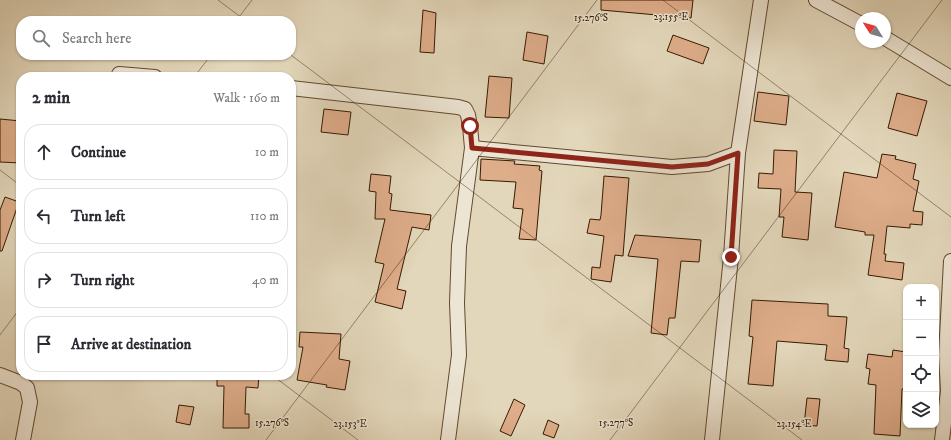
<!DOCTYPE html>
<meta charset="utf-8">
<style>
:root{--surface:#fff;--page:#f2f2f3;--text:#2b2b33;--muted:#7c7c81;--line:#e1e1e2}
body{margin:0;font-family:"IM FELL DW Pica",serif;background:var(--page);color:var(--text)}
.controls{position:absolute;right:12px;bottom:12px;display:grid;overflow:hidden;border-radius:8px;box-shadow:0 1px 3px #0004}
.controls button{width:36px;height:36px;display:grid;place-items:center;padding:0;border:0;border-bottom:1px solid var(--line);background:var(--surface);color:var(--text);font:20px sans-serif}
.compass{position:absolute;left:855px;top:12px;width:36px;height:36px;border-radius:50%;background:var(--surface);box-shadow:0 1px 3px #0004;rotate:307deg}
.stop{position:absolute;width:12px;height:12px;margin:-9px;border:3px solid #8f2418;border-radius:50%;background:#fff}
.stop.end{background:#8f2418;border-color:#fff;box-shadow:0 1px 4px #0008}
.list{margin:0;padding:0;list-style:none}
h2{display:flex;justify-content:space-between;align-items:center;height:52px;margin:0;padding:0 16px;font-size:17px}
h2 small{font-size:13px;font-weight:400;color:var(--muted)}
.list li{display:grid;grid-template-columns:26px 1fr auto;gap:12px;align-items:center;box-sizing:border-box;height:56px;margin:0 8px 8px;padding:0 8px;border:1px solid var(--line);border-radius:16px}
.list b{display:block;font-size:15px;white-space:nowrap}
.list em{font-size:13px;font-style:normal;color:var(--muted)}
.icon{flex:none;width:22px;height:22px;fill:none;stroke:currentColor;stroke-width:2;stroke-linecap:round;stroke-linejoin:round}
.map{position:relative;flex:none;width:951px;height:440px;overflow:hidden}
.search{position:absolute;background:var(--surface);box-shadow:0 1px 3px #0004;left:16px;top:16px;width:280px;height:44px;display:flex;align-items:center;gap:10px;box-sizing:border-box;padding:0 14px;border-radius:16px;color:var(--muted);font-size:15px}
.panel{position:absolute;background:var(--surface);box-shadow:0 1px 3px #0004;left:16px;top:72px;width:280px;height:308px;border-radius:16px}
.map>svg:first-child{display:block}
</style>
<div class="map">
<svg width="951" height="440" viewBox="0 0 951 440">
<rect width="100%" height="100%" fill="#e3d7bb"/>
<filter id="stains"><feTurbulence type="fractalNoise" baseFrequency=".005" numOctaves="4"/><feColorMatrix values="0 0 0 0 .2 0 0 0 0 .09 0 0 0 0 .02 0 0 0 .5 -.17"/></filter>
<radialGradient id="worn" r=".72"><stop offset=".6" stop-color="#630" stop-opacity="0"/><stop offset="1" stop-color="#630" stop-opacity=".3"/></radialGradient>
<g fill="#dead8a" stroke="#361a00">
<path d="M 601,0 L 693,0 L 691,18 L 601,10 Z"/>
<path d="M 423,10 L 436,13 L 434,53 L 420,52 Z"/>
<path d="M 527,32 L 548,36 L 544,64 L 523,60 Z"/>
<path d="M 673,35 L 709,48 L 703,64 L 667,51 Z"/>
<path d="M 489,76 L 512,78 L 509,118 L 485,117 Z"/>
<path d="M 758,92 L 789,96 L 786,125 L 754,121 Z"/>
<path d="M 897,93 L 927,101 L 917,136 L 888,128 Z"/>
<path d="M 324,109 L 351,112 L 348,135 L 321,132 Z"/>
<path d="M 0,119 L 21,121 L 21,163 L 0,162 Z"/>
<path d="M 774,150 L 797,151 L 795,192 L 812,193 L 808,240 L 782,237 L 784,217 L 779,217 L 781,189 L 758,188 L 759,173 L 773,174 Z"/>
<path d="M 882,154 L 896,156 L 895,159 L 916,164 L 913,179 L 919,181 L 913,211 L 923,212 L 922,225 L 910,224 L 910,228 L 887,226 L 884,254 L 886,254 L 885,261 L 904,263 L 902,280 L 868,275 L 874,235 L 865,235 L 865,232 L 835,227 L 844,172 L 877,178 Z"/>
<path d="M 481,159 L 515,161 L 514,164 L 540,166 L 539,170 L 542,171 L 536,240 L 519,239 L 523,209 L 513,208 L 516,182 L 480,180 Z"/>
<path d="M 371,174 L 391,176 L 389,193 L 392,194 L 390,210 L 431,215 L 429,230 L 412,227 L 397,289 L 406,291 L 402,309 L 375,302 L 384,264 L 375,262 L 385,219 L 375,219 L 376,192 L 369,191 Z"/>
<path d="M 604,176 L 629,178 L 623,256 L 615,255 L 611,282 L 591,279 L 592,267 L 600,268 L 604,236 L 587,233 L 590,219 L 600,220 L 601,215 Z"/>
<path d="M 5,197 L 19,202 L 2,251 L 0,251 L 0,210 Z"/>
<path d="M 635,235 L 701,240 L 699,262 L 681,261 L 675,318 L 669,318 L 667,335 L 651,333 L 658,259 L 628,256 Z"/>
<path d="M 752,300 L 828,304 L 828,316 L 847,317 L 844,348 L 849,349 L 848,362 L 825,360 L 827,345 L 777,341 L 773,386 L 748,384 L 753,337 L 749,336 Z"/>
<path d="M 300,332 L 341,334 L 339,359 L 350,361 L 345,390 L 326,387 L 327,385 L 297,380 L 303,347 L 299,347 Z"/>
<path d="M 893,350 L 906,352 L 906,389 L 902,389 L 900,436 L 874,434 L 876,385 L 868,384 L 870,369 L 866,368 L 868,354 L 892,357 Z"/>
<path d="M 217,375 L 259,375 L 258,388 L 246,387 L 245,414 L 249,414 L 249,428 L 223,428 L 224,386 L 217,386 Z"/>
<path d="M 807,398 L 820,399 L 817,426 L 804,425 Z"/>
<path d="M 514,399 L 525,405 L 511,436 L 500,431 Z"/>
<path d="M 179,405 L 194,407 L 190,425 L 176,422 Z"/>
<path d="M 548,420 L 559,425 L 554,438 L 543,434 Z"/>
</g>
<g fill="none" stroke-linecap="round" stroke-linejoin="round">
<defs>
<g id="street">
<path d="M 816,0 L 861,24"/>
<path d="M 885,38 L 951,78"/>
<path d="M 119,74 L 155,77"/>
<path d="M 291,88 L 458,107 L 465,109 L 468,115 L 470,126 L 472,148 L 459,246 L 457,303 L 459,355 L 448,440"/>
<path d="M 472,148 L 672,167 L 708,164 L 738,153"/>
<path d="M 0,375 L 21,383 L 27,388 L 30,402 L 23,440"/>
<path d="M 712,440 L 731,257 L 738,153 L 761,0"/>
<path d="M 942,440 L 948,391 L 946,355 L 951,261"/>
</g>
</defs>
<use href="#street" stroke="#61492f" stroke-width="16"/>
<use href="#street" stroke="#ede5d3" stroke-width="14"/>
</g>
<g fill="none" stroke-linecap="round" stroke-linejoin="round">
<path stroke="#8f2418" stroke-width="5" d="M 470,126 L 472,148 L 672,167 L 708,164 L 738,153 L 731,257"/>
</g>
<path fill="none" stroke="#361a00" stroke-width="1" stroke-opacity="0.45" d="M 218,0 L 246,21M 663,0 L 951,217M 236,21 L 252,0M 291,55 L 802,440M 194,77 L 211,55M 0,170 L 21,186M 0,335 L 21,307M 272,375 L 358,440M 266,440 L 597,0M 610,440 L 942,0"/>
<g font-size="10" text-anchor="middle" fill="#361a00" stroke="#ede5d3" stroke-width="3" stroke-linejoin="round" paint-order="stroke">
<text x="671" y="20">23.155°E</text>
<text x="591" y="21">15.276°S</text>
<text x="272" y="426">15.276°S</text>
<text x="616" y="426">15.277°S</text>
<text x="350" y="427">23.153°E</text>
<text x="794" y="427">23.154°E</text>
</g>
<rect width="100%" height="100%" filter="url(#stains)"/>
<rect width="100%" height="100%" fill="url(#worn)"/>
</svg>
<div class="controls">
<button>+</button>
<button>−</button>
<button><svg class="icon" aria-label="locate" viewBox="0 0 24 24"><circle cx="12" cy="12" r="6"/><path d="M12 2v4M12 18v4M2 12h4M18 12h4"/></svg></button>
<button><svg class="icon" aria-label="layers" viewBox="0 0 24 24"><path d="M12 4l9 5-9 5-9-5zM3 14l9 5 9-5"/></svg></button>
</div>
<svg class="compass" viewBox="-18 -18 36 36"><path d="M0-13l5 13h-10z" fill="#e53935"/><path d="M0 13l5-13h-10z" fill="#7c7c81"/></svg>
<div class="stop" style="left:470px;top:126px"></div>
<div class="stop end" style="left:731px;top:257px"></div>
<div class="search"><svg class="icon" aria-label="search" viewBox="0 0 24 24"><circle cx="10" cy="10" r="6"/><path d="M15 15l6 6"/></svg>Search here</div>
<section class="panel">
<h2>2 min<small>Walk · 160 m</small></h2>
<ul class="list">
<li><svg class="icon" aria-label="ahead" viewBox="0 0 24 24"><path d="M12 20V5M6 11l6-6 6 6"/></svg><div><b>Continue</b></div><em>10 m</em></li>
<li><svg class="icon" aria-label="left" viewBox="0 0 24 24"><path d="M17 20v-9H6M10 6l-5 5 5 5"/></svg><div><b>Turn left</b></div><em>110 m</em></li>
<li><svg class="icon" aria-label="right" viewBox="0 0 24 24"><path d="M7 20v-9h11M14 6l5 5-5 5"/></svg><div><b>Turn right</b></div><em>40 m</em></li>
<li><svg class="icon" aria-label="arrive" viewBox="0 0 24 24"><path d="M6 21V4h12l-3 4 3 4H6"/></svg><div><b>Arrive at destination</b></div></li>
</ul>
</section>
</div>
